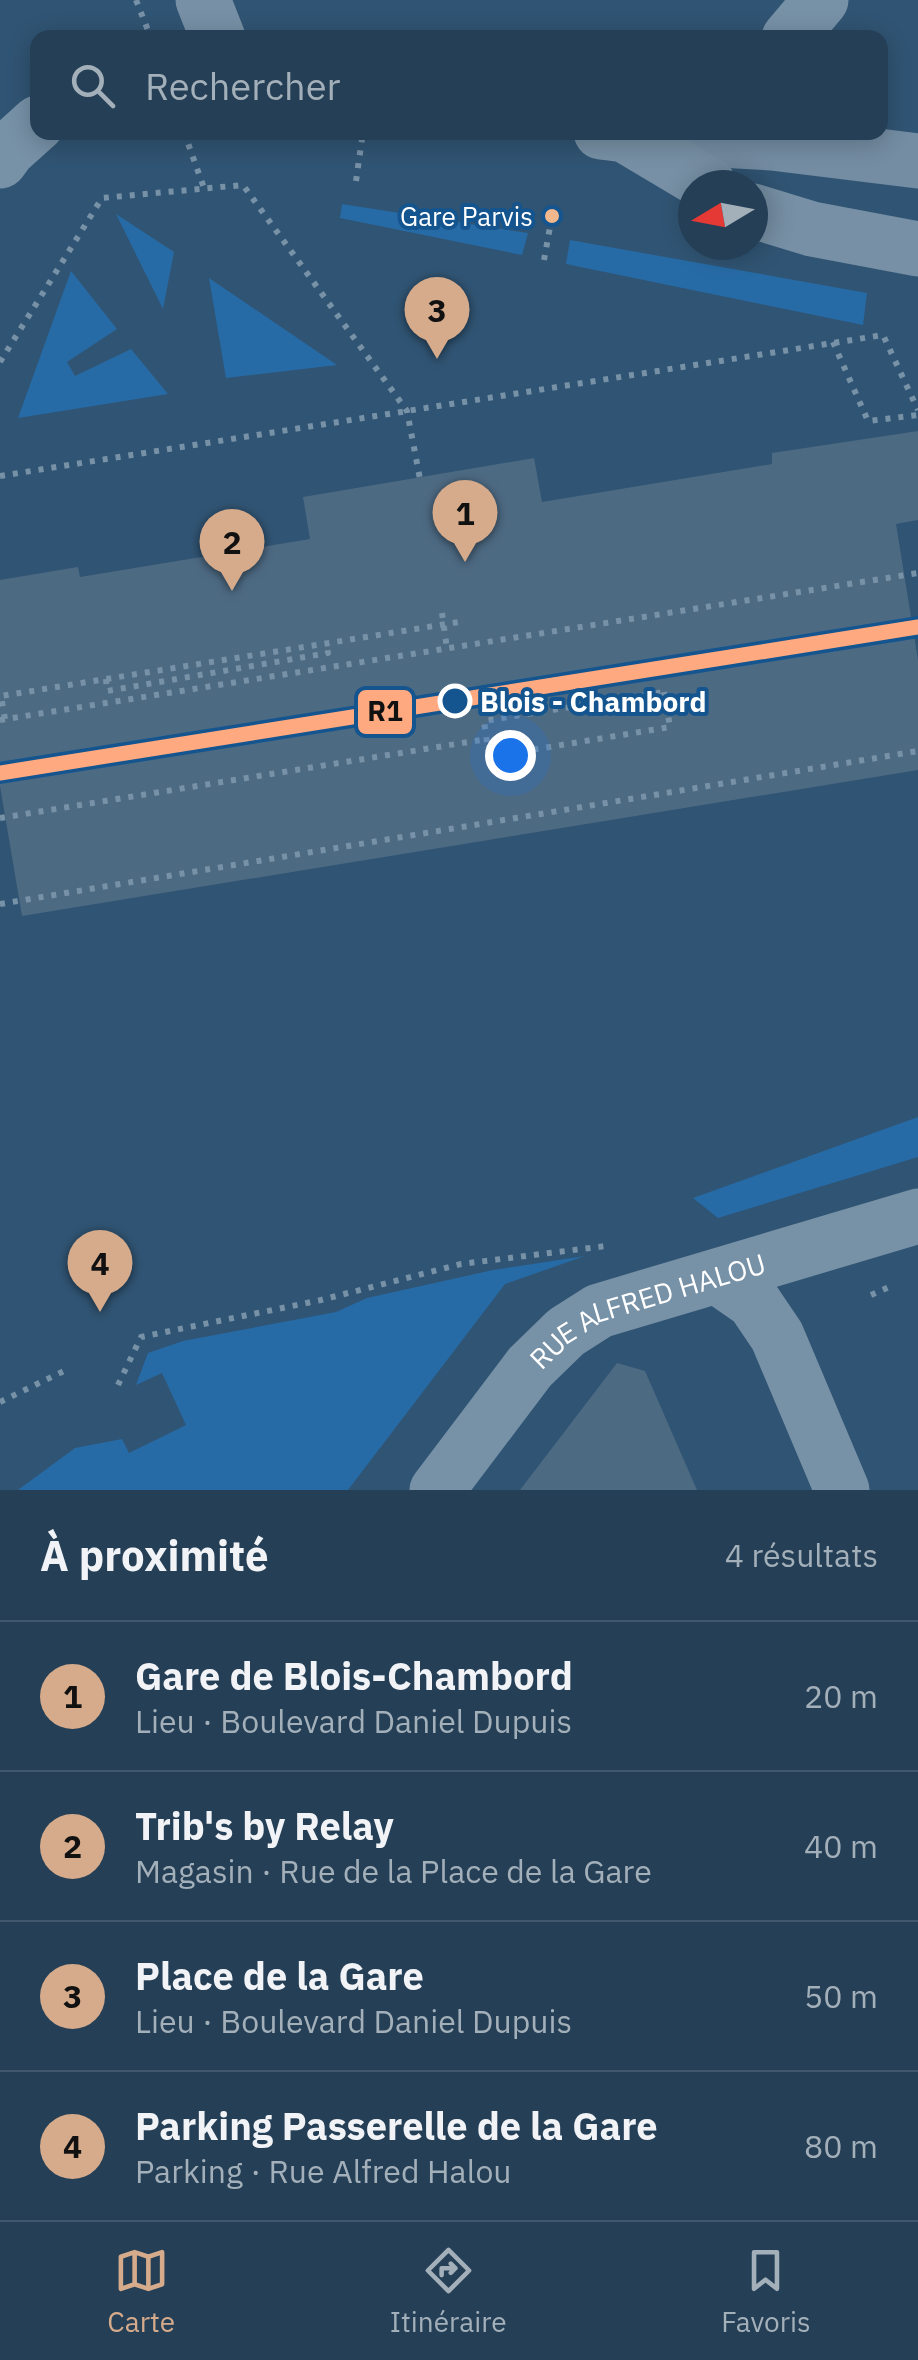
<!DOCTYPE html>
<html lang="fr">
<meta charset="utf-8">
<style>
:root{--surface:#243f56;--page:#2c465c;--text:#f1f3f6;--muted:#a3afb9;--line:#41586c;--accent:#d6ab8b}
body{margin:0;font-family:"IBM Plex Sans",sans-serif;background:var(--page);color:var(--text)}
.compass{position:absolute;left:678px;top:170px;width:90px;height:90px;border-radius:50%;background:var(--surface);box-shadow:0 5px 25px #0003;rotate:260deg}
.you{position:absolute;left:510px;top:755px;width:35px;height:35px;margin:-25px;border:8px solid #fff;border-radius:50%;background:#1a73e8;box-shadow:0 0 0 15px #1a73e833}
.badge{display:grid;place-items:center;width:65px;height:65px;border-radius:50%;background:var(--accent);color:#111;font-size:32px;font-weight:700}
.pin{position:absolute;translate:-50% -82px;filter:drop-shadow(0 2px 5px #0008)}
.pin::after{content:'';position:absolute;top:52px;width:35px;height:30px;background:inherit;clip-path:polygon(0 0,100% 0,50% 100%)}
.list{margin:0;padding:0;list-style:none}
h2{display:flex;justify-content:space-between;align-items:center;height:130px;margin:0;padding:0 40px;font-size:42px}
h2 small{font-size:32px;font-weight:400;color:var(--muted)}
.list li{display:grid;grid-template-columns:65px 1fr auto;gap:30px;align-items:center;box-sizing:border-box;height:150px;padding:0 40px;border-top:2px solid var(--line)}
.list b{display:block;font-size:38px;white-space:nowrap}
.list p{margin:0;font-size:32px;white-space:nowrap;color:var(--muted)}
.list em{font-size:32px;font-style:normal;color:var(--muted)}
.icon{flex:none;width:55px;height:55px;fill:none;stroke:currentColor;stroke-width:2;stroke-linecap:round;stroke-linejoin:round}
.map{position:relative;flex:none;width:918px;height:1490px;overflow:hidden}
.search{position:absolute;background:var(--surface);box-shadow:0 5px 25px #0003;left:30px;right:30px;top:30px;height:110px;display:flex;align-items:center;gap:25px;box-sizing:border-box;padding:0 35px;border-radius:20px;color:var(--muted);font-size:38px}
.sheet{height:730px;background:var(--surface)}
nav{display:flex;justify-content:space-around;align-items:center;box-sizing:border-box;height:140px;border-top:2px solid var(--line);background:var(--surface);font-size:28px;color:var(--muted)}
nav a{display:grid;justify-items:center;gap:5px}
nav .on{color:var(--accent)}
.map>svg:first-child{display:block}
</style>
<div class="map">
<svg width="918" height="1490" viewBox="0 0 918 1490">
<rect width="100%" height="100%" fill="#305473"/>
<g fill="#276ba6">
<path d="M 342,204 L 528,233 L 522,255 L 340,218 Z"/>
<path d="M 116,214 L 174,252 L 163,309 Z"/>
<path d="M 570,240 L 867,293 L 863,325 L 566,264 Z"/>
<path d="M 71,271 L 117,329 L 67,362 L 75,376 L 131,349 L 168,394 L 18,418 Z"/>
<path d="M 209,278 L 337,365 L 226,378 Z"/>
<path d="M 918,1117 L 918,1157 L 718,1218 L 693,1198 Z"/>
<path d="M 585,1256 L 505,1284 L 348,1490 L 18,1490 L 75,1448 L 122,1439 L 129,1453 L 186,1425 L 162,1373 L 136,1385 L 148,1353 L 183,1341 L 336,1312 L 367,1298 L 493,1270 Z"/>
</g>
<g fill="#4d6a83">
<path d="M 918,431 L 918,520 L 896,524 L 918,660 L 918,770 L 22,916 L 0,786 L 0,580 L 78,567 L 80,577 L 310,539 L 303,497 L 534,458 L 542,502 L 772,464 L 772,453 Z"/>
<path d="M 617,1363 L 645,1371 L 697,1490 L 520,1490 Z"/>
</g>
<g fill="none" stroke-linecap="round" stroke-linejoin="round">
<g stroke="#7791a7" stroke-width="6" stroke-dasharray="5 8" stroke-linecap="butt">
<path d="M 136,0 L 151,38"/>
<path d="M 184,132 L 204,188"/>
<path d="M 356,181 L 363,132"/>
<path d="M 544,260 L 552,216"/>
<path d="M 833,342 L 868,421 L 918,415"/>
<path d="M 0,362 L 102,198 L 243,185 L 407,411 L 420,479"/>
<path d="M 0,476 L 883,335 L 918,410"/>
<path d="M 442,613 L 447,649"/>
<path d="M 106,679 L 107,691 L 328,653 L 326,644"/>
<path d="M 664,692 L 670,727 L 489,757 L 484,721 Z"/>
<path d="M 5,719 L 1,696 L 465,621"/>
<path d="M 0,720 L 918,573"/>
<path d="M 0,818 L 487,739"/>
<path d="M 0,904 L 918,751"/>
<path d="M 871,1295 L 889,1287"/>
<path d="M 118,1385 L 141,1337 L 321,1300 L 461,1264 L 606,1246 L 608,1248"/>
<path d="M 0,1402 L 64,1371"/>
</g>
<g stroke="#7791a7" stroke-width="55">
<path d="M 789,38 L 821,0"/>
<path d="M 0,161 L 8,150 L 38,123"/>
<path d="M 718,1277 L 754,1302 L 777,1336 L 842,1490"/>
<path id="s1" d="M 437,1490 L 530,1367 L 566,1332 L 599,1311 L 918,1216"/>
</g>
<path stroke="#748da3" stroke-width="55" d="M 625,135 L 772,143 L 918,161"/>
<g stroke="#7790a5" stroke-width="55">
<path d="M 203,0 L 218,38"/>
<path d="M 601,132 L 625,135 L 709,185"/>
<path d="M 753,211 L 812,229 L 918,249"/>
</g>
<defs>
<path id="rail-1" d="M 0,773 L 918,627"/>
</defs>
<use href="#rail-1" stroke="#14558f" stroke-width="22"/>
<use href="#rail-1" stroke="#ffa980" stroke-width="15"/>
</g>
<circle fill="#f1b78d" stroke="#14558f" stroke-width="4" cx="552" cy="216" r="9"/>
<circle fill="#14558f" stroke="#fff" stroke-width="5" cx="455" cy="701" r="15"/>
<g text-anchor="middle" dominant-baseline="central" stroke-width="8" stroke-linejoin="round" paint-order="stroke">
<g font-size="26" fill="#fff" stroke="#14558f" text-anchor="end">
<text x="533" y="216">Gare Parvis</text>
</g>
<g font-size="28" font-weight="bold" fill="#fff" stroke="#14558f" text-anchor="start">
<text x="480" y="701">Blois - Chambord</text>
</g>
<g font-size="28" fill="#fff" stroke="#14558f">
<text stroke="none"><textPath href="#s1" startOffset="288">RUE ALFRED HALOU</textPath></text>
</g>
</g>
<rect stroke="#14558f" stroke-width="4" x="356" y="688" width="58" height="48" rx="10" fill="#ffa980"/>
<g font-size="28" text-anchor="middle" font-weight="bold" fill="#111">
<text x="385" y="721">R1</text>
</g>
</svg>
<svg class="compass" viewBox="-18 -18 36 36"><path d="M0-13l5 13h-10z" fill="#e53935"/><path d="M0 13l5-13h-10z" fill="#a3afb9"/></svg>
<div class="you"></div>
<div class="pin badge" style="left:465px;top:562px">1</div>
<div class="pin badge" style="left:232px;top:591px">2</div>
<div class="pin badge" style="left:437px;top:359px">3</div>
<div class="pin badge" style="left:100px;top:1312px">4</div>
<div class="search"><svg class="icon" aria-label="search" viewBox="0 0 24 24"><circle cx="10" cy="10" r="6"/><path d="M15 15l6 6"/></svg>Rechercher</div>
</div>
<section class="sheet">
<h2>À proximité<small>4 résultats</small></h2>
<ul class="list">
<li><span class="badge">1</span><div><b>Gare de Blois-Chambord</b><p>Lieu · Boulevard Daniel Dupuis</p></div><em>20 m</em></li>
<li><span class="badge">2</span><div><b>Trib's by Relay</b><p>Magasin · Rue de la Place de la Gare</p></div><em>40 m</em></li>
<li><span class="badge">3</span><div><b>Place de la Gare</b><p>Lieu · Boulevard Daniel Dupuis</p></div><em>50 m</em></li>
<li><span class="badge">4</span><div><b>Parking Passerelle de la Gare</b><p>Parking · Rue Alfred Halou</p></div><em>80 m</em></li>
</ul>
</section>
<nav>
<a class="on"><svg class="icon" aria-label="map" viewBox="0 0 24 24"><path d="M3 6l6-2 6 2 6-2v14l-6 2-6-2-6 2zM9 4v14M15 6v14"/></svg>Carte</a>
<a><svg class="icon" aria-label="directions" viewBox="0 0 24 24"><path d="M12 3l9 9-9 9-9-9zM9 14v-3h6M13 9l2 2-2 2"/></svg>Itinéraire</a>
<a><svg class="icon" aria-label="saved" viewBox="0 0 24 24"><path d="M7 4h10v16l-5-4-5 4z"/></svg>Favoris</a>
</nav>
